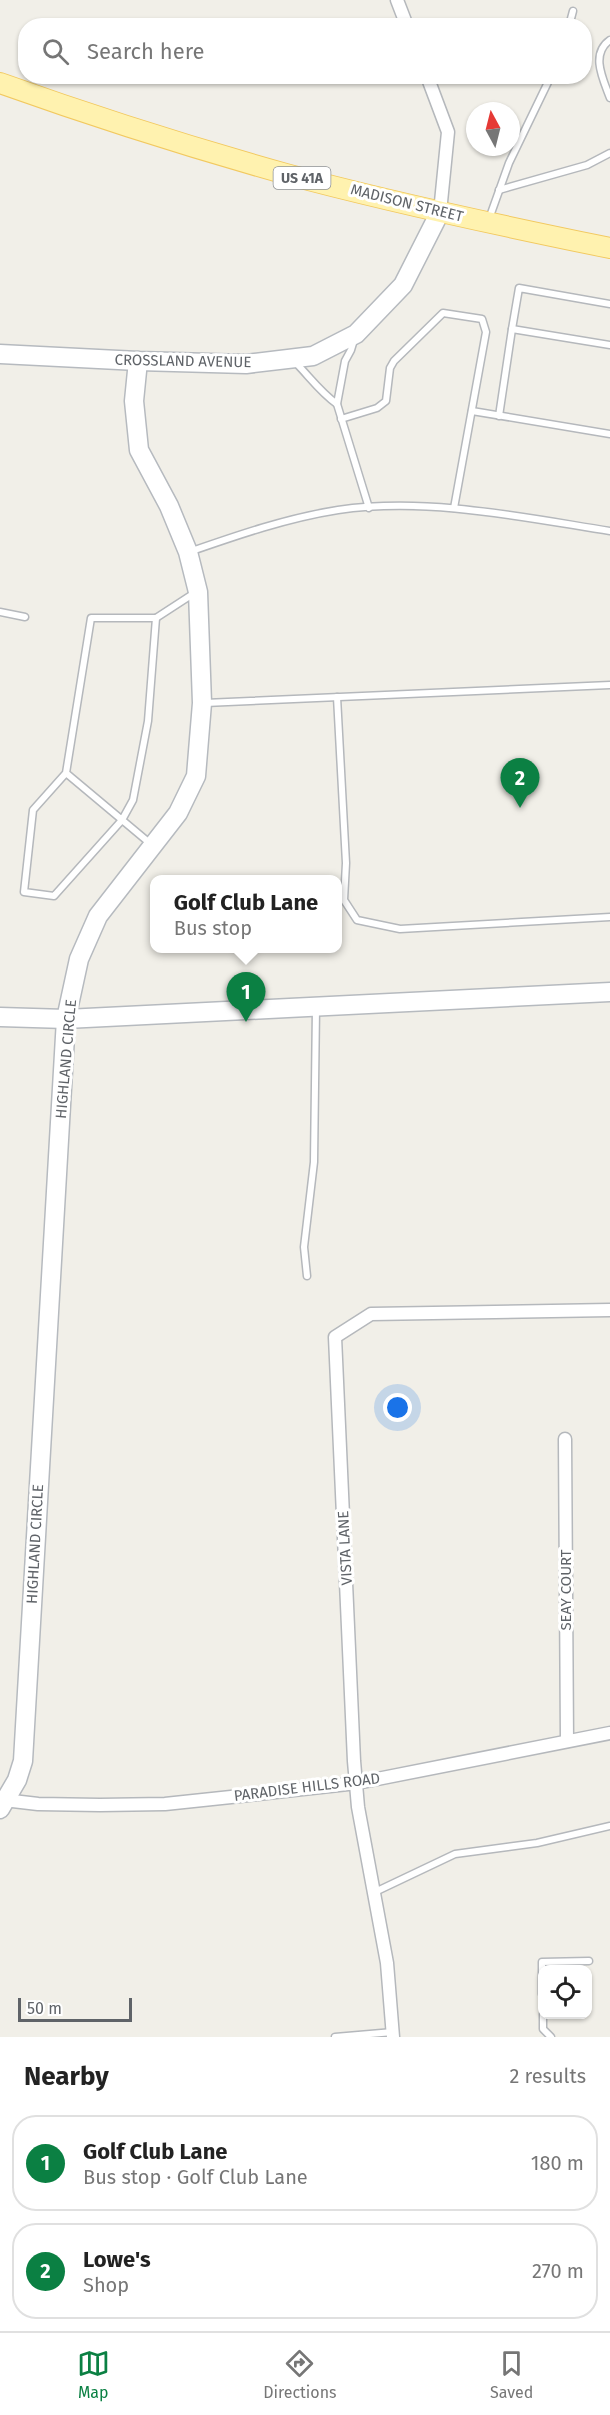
<!DOCTYPE html>
<meta charset="utf-8">
<style>
:root{--surface:#fff;--page:#f6f6f6;--text:#222;--muted:#767676;--line:#e0e0e0;--accent:#0b8043}
body{margin:0;font-family:"Fira Sans",sans-serif;background:var(--page);color:var(--text)}
.controls{position:absolute;right:18px;bottom:18px;display:grid;overflow:hidden;border-radius:12px;box-shadow:0 2px 4px #0004}
.controls button{width:54px;height:54px;display:grid;place-items:center;padding:0;border:0;border-bottom:2px solid var(--line);background:var(--surface);color:var(--text);font:30px sans-serif}
.compass{position:absolute;left:466px;top:102px;width:54px;height:54px;border-radius:50%;background:var(--surface);box-shadow:0 2px 4px #0004;rotate:353deg}
.scale{position:absolute;left:18px;bottom:15px;width:114px;box-sizing:border-box;padding-left:6px;border:3px solid #5f6368;border-top:0;font-size:16px;line-height:21px;white-space:nowrap;color:#5f6368;-webkit-text-stroke:4px #fff;paint-order:stroke}
.you{position:absolute;left:398px;top:1408px;width:21px;height:21px;margin:-15px;border:4px solid #fff;border-radius:50%;background:#1a73e8;box-shadow:0 0 0 9px #1a73e833}
.badge{display:grid;place-items:center;width:39px;height:39px;border-radius:50%;background:var(--accent);color:#fff;font-size:20px;font-weight:700}
.pin{position:absolute;translate:-50% -50px;filter:drop-shadow(0 2px 3px #0008)}
.pin::after{content:'';position:absolute;top:32px;width:21px;height:18px;background:inherit;clip-path:polygon(0 0,100% 0,50% 100%)}
.popup{position:absolute;left:150px;top:875px;width:192px;height:78px;box-sizing:border-box;display:grid;place-content:center;border-radius:12px;background:var(--surface);filter:drop-shadow(0 2px 4px #0005);font-size:20px;white-space:nowrap;color:var(--muted)}
.popup b{font-size:22px;color:var(--text)}
.popup::after{content:'';position:absolute;left:50%;top:100%;margin-left:-12px;border:12px solid transparent;border-top-color:var(--surface)}
.list{margin:0;padding:0;list-style:none}
h2{display:flex;justify-content:space-between;align-items:center;height:78px;margin:0;padding:0 24px;font-size:26px}
h2 small{font-size:20px;font-weight:400;color:var(--muted)}
.list li{display:grid;grid-template-columns:39px 1fr auto;gap:18px;align-items:center;box-sizing:border-box;height:96px;margin:0 12px 12px;padding:0 12px;border:2px solid var(--line);border-radius:24px}
.list b{display:block;font-size:22px;white-space:nowrap}
.list p{margin:0;font-size:20px;white-space:nowrap;color:var(--muted)}
.list em{font-size:20px;font-style:normal;color:var(--muted)}
.icon{flex:none;width:33px;height:33px;fill:none;stroke:currentColor;stroke-width:2;stroke-linecap:round;stroke-linejoin:round}
.map{position:relative;flex:none;width:610px;height:2037px;overflow:hidden}
.search{position:absolute;background:var(--surface);box-shadow:0 2px 4px #0004;left:18px;right:18px;top:18px;height:66px;display:flex;align-items:center;gap:15px;box-sizing:border-box;padding:0 21px;border-radius:24px;color:var(--muted);font-size:22px}
.sheet{height:294px;background:var(--surface)}
nav{display:flex;justify-content:space-around;align-items:center;box-sizing:border-box;height:84px;border-top:2px solid var(--line);background:var(--surface);font-size:16px;color:var(--muted)}
nav a{display:grid;justify-items:center;gap:3px}
nav .on{color:var(--accent)}
.map>svg:first-child{display:block}
</style>
<div class="map">
<svg width="610" height="2037" viewBox="0 0 610 2037">
<rect width="100%" height="100%" fill="#f1efe8"/>
<g fill="none" stroke-linecap="round" stroke-linejoin="round">
<defs>
<g id="lane">
<path d="M 569,26 L 573,11"/>
<path d="M 610,40 C 590,54 603,79 610,98"/>
<path d="M 499,190 L 587,165 L 610,153"/>
<path d="M 489,219 L 509,163 L 551,76"/>
<path d="M 512,329 L 519,288 L 610,304"/>
<path d="M 354,340 L 351,350 L 345,361 L 337,404 L 369,508"/>
<path d="M 295,362 C 309,376 320,392 337,404"/>
<path d="M 472,411 L 610,434"/>
<path d="M 499,416 L 512,329 L 610,345"/>
<path d="M 341,419 L 377,408 L 386,401 L 390,368 L 394,361 L 443,313 L 482,319 L 486,332 L 454,508"/>
<path d="M 189,552 C 238,535 287,518 338,510 C 428,497 521,517 610,531"/>
<path d="M 0,612 L 25,617"/>
<path d="M 156,618 L 196,592"/>
<path d="M 337,697 L 346,863 L 344,900 L 357,920 L 400,929 L 610,917"/>
<path d="M 205,703 L 610,685"/>
<path d="M 66,773 L 91,618 L 156,618 L 148,721 L 133,800 L 122,820 L 54,896 L 24,892 L 33,810 L 66,773 L 152,845"/>
<path d="M 307,1276 L 304,1247 L 314,1162 L 316,1008"/>
<path d="M 375,1892 L 455,1854 L 537,1843 L 610,1826"/>
<path d="M 542,1994 L 542,1962 L 589,1961"/>
<path d="M 543,2014 L 543,2029 L 551,2037"/>
<path d="M 335,2037 L 393,2032"/>
</g>
<g id="street">
<path d="M 397,0 L 407,26"/>
<path d="M 427,76 L 448,132 L 440,212"/>
<path d="M 565,1439 L 567,1741"/>
<path d="M 4,1800 L 38,1804 L 100,1805 L 165,1804 L 231,1797 L 357,1783 L 610,1733"/>
<path d="M 393,2037 L 387,1963 L 358,1807 L 354,1761 L 335,1337 L 371,1314 L 610,1310"/>
</g>
<g id="secondary">
<path d="M 0,354 L 138,361 L 246,364 L 313,356 L 356,334 L 403,285 L 440,212"/>
<path d="M 0,1017 L 66,1019 L 610,992"/>
<path d="M 0,1809 L 17,1780 L 23,1761 L 66,1019 L 79,959 L 98,916 L 178,813 L 196,776 L 202,703 L 198,592 L 188,552 L 169,506 L 139,450 L 134,401 L 138,361"/>
</g>
<path id="primary" d="M 0,83 C 95,117 190,147 286,174 C 393,203 502,226 610,248"/>
</defs>
<use href="#lane" stroke="#b5b8bc" stroke-width="9"/>
<use href="#street" stroke="#b5b8bc" stroke-width="15"/>
<use href="#secondary" stroke="#b6babf" stroke-width="21"/>
<use href="#primary" stroke="#f2c960" stroke-width="22"/>
<use href="#lane" stroke="#fff" stroke-width="6"/>
<use href="#street" stroke="#fff" stroke-width="12"/>
<use href="#secondary" stroke="#fff" stroke-width="18"/>
<use href="#primary" stroke="#fff2af" stroke-width="20"/>
</g>
<g text-anchor="middle" dominant-baseline="central" stroke-width="6" stroke-linejoin="round" paint-order="stroke">
<rect fill="#fff" stroke="#8f9295" stroke-width="1.5" x="273.5" y="167" width="57" height="22" rx="4.5"/>
<g font-size="14" font-weight="bold" fill="#5f6368">
<text x="302" y="178">US 41A</text>
</g>
<g font-size="15" fill="#5f6368" stroke="#fff">
<text transform="translate(407 203) rotate(14)">MADISON STREET</text>
<text transform="translate(183 361) rotate(1)">CROSSLAND AVENUE</text>
<text transform="translate(66 1059) rotate(-85)">HIGHLAND CIRCLE</text>
<text transform="translate(35 1544) rotate(-87)">HIGHLAND CIRCLE</text>
<text transform="translate(345 1548) rotate(-93)">VISTA LANE</text>
<text transform="translate(566 1590) rotate(-90)">SEAY COURT</text>
<text transform="translate(307 1787) rotate(-7)">PARADISE HILLS ROAD</text>
</g>
</g>
</svg>
<div class="controls">
<button><svg class="icon" aria-label="locate" viewBox="0 0 24 24"><circle cx="12" cy="12" r="6"/><path d="M12 2v4M12 18v4M2 12h4M18 12h4"/></svg></button>
</div>
<svg class="compass" viewBox="-18 -18 36 36"><path d="M0-13l5 13h-10z" fill="#e53935"/><path d="M0 13l5-13h-10z" fill="#767676"/></svg>
<div class="scale">50 m</div>
<div class="you"></div>
<div class="pin badge" style="left:246px;top:1022px">1</div>
<div class="popup"><b>Golf Club Lane</b>Bus stop</div>
<div class="pin badge" style="left:520px;top:808px">2</div>
<div class="search"><svg class="icon" aria-label="search" viewBox="0 0 24 24"><circle cx="10" cy="10" r="6"/><path d="M15 15l6 6"/></svg>Search here</div>
</div>
<section class="sheet">
<h2>Nearby<small>2 results</small></h2>
<ul class="list">
<li><span class="badge">1</span><div><b>Golf Club Lane</b><p>Bus stop · Golf Club Lane</p></div><em>180 m</em></li>
<li><span class="badge">2</span><div><b>Lowe's</b><p>Shop</p></div><em>270 m</em></li>
</ul>
</section>
<nav>
<a class="on"><svg class="icon" aria-label="map" viewBox="0 0 24 24"><path d="M3 6l6-2 6 2 6-2v14l-6 2-6-2-6 2zM9 4v14M15 6v14"/></svg>Map</a>
<a><svg class="icon" aria-label="directions" viewBox="0 0 24 24"><path d="M12 3l9 9-9 9-9-9zM9 14v-3h6M13 9l2 2-2 2"/></svg>Directions</a>
<a><svg class="icon" aria-label="saved" viewBox="0 0 24 24"><path d="M7 4h10v16l-5-4-5 4z"/></svg>Saved</a>
</nav>
